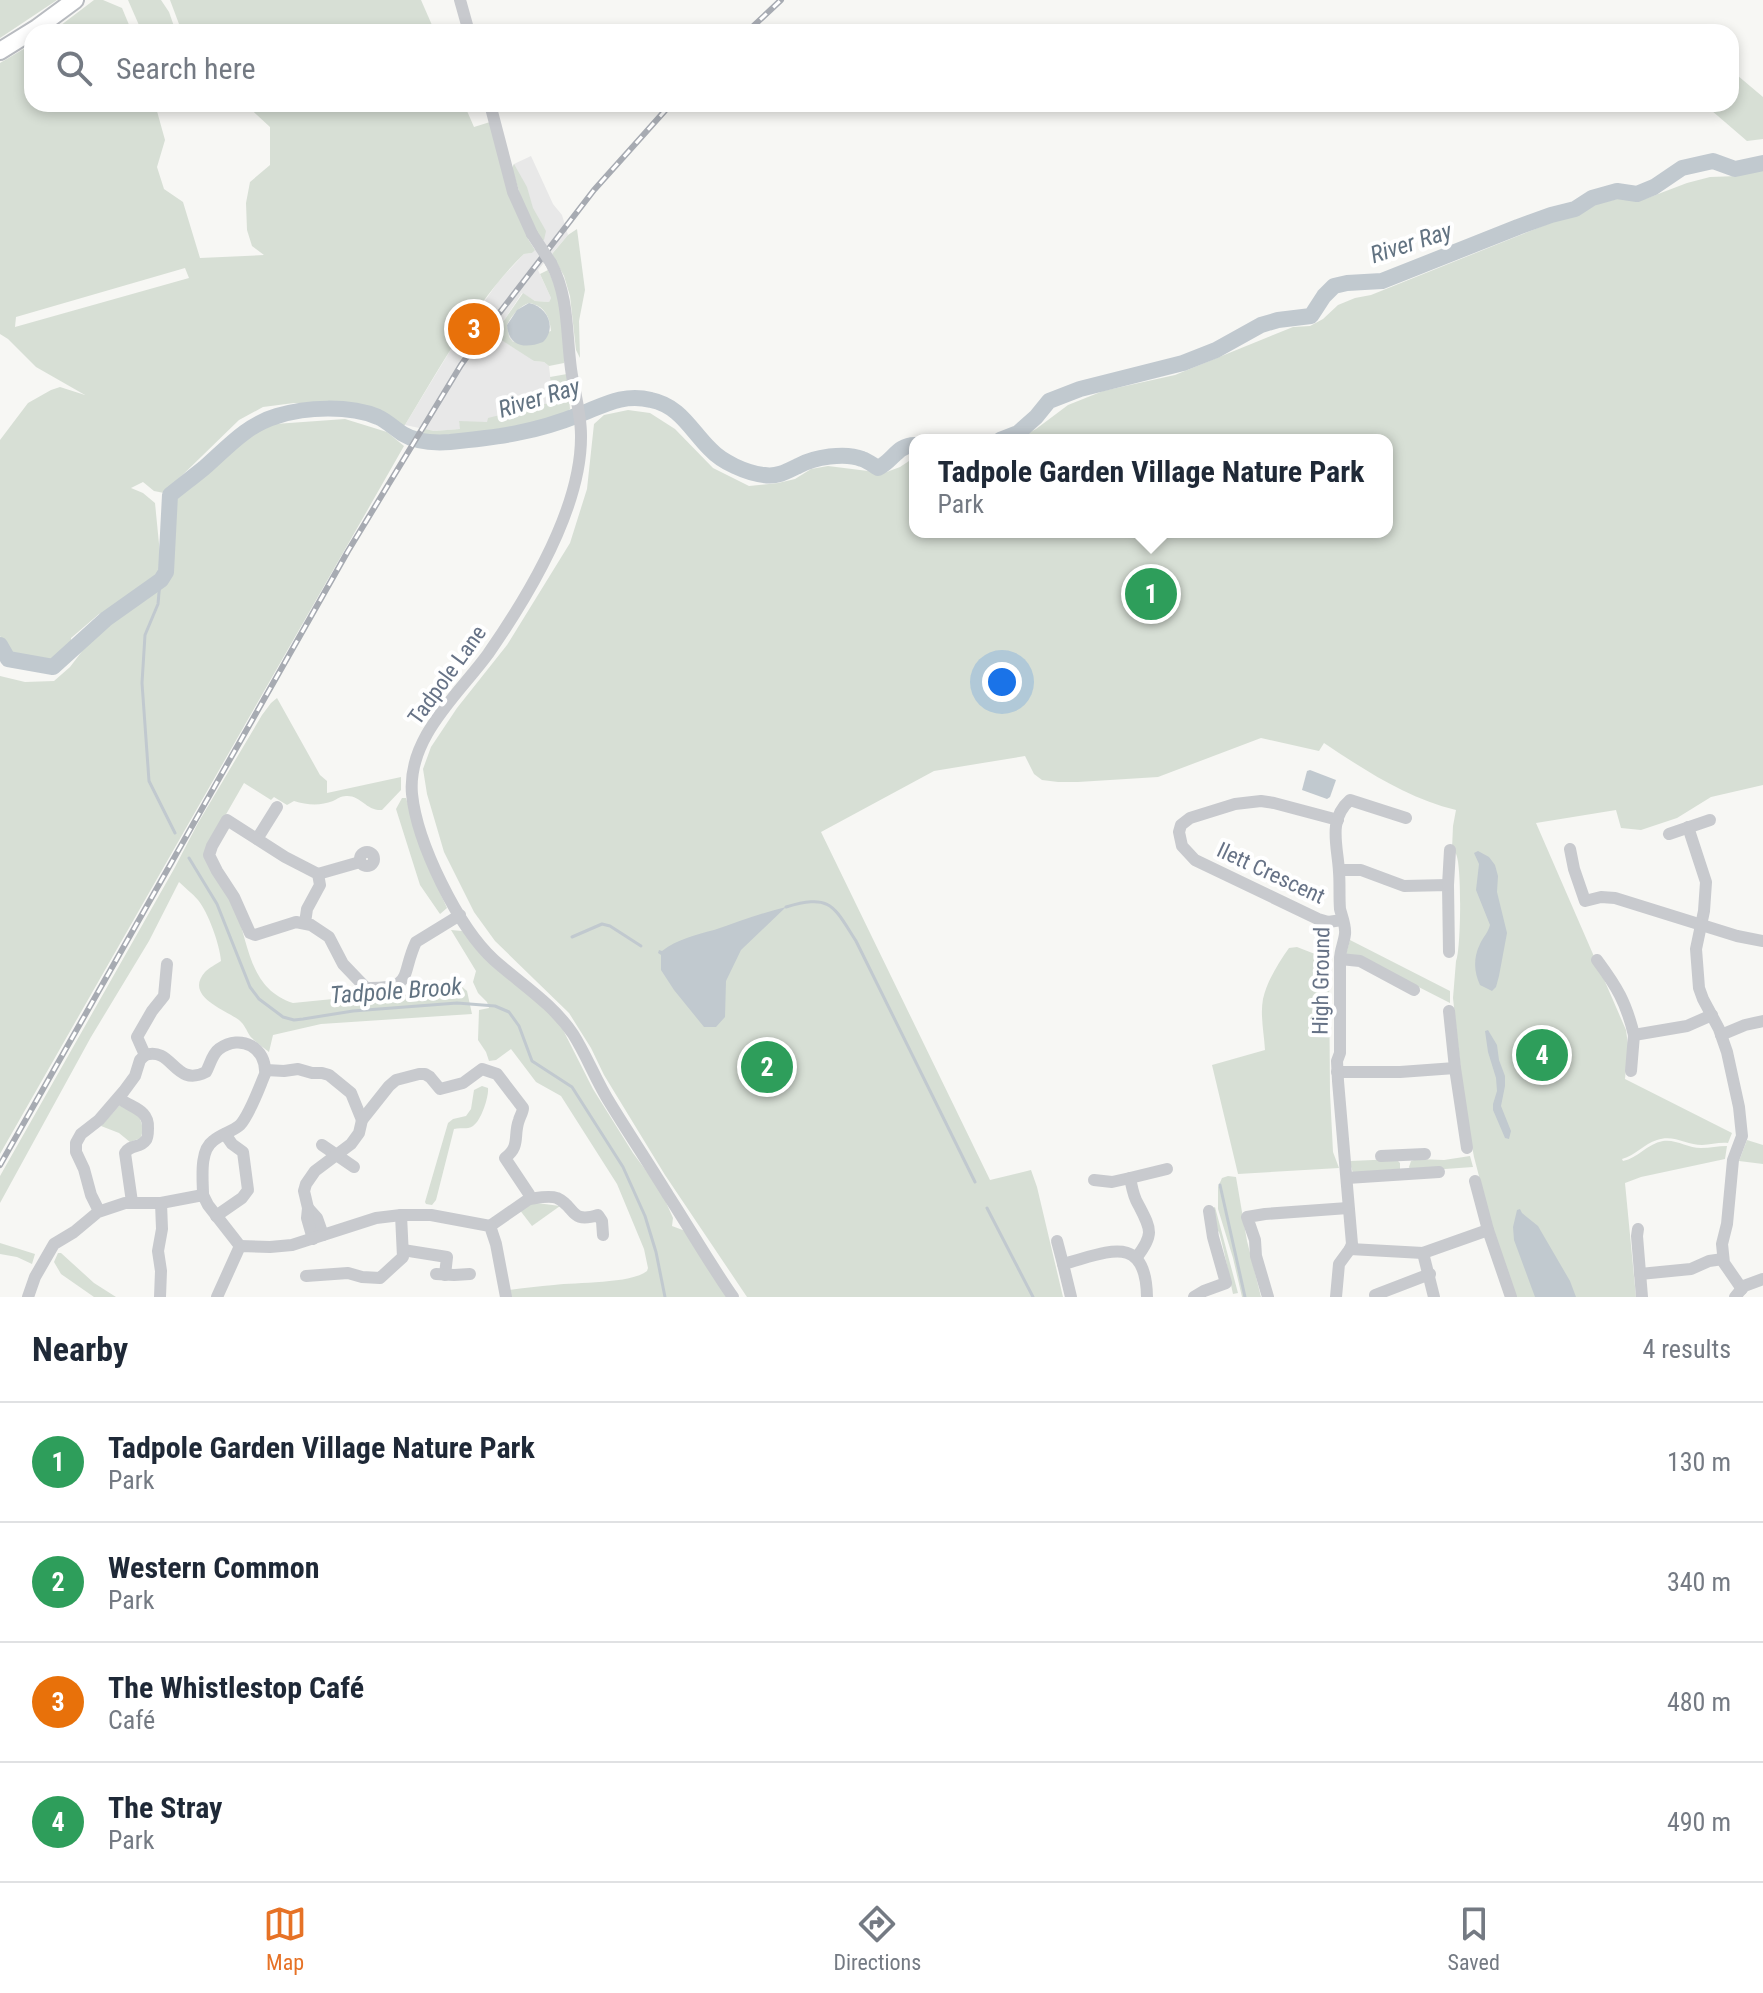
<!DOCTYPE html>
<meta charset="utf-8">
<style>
:root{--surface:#fff;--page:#f6f6f7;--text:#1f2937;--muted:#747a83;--line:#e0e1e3;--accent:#e67226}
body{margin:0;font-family:"Roboto Condensed",sans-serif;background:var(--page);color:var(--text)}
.you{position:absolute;left:1002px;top:682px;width:28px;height:28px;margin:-20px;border:6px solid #fff;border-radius:50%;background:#1a73e8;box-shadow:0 0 0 12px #1a73e833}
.badge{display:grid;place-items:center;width:52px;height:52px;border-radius:50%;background:var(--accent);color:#fff;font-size:26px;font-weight:700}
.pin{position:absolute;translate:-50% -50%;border:4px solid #fff;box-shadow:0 2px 8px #0006}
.popup{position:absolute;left:909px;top:434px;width:484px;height:104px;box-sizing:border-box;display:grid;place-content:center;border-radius:16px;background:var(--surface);filter:drop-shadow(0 2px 6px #0005);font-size:26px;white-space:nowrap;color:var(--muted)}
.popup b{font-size:30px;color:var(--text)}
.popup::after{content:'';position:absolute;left:50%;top:100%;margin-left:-16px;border:16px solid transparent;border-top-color:var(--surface)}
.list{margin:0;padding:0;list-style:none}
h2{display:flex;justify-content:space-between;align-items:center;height:104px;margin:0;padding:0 32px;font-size:34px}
h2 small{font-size:26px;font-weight:400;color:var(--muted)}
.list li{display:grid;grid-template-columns:52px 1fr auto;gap:24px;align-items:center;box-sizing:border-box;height:120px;padding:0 32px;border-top:2px solid var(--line)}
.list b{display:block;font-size:30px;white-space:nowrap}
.list p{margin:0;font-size:26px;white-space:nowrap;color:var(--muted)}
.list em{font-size:26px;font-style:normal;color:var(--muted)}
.icon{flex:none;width:44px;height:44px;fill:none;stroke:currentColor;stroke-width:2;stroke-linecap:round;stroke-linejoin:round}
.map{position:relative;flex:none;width:1763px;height:1297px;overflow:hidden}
.search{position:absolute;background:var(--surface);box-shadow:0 4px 12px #0003;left:24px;right:24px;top:24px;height:88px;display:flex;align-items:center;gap:20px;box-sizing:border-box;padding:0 28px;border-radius:24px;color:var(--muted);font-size:30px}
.sheet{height:584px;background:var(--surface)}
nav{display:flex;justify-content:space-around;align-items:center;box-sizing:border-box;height:112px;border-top:2px solid var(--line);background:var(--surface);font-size:22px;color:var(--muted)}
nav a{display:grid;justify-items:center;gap:4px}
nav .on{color:var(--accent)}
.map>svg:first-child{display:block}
</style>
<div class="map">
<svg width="1763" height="1297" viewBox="0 0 1763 1297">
<rect width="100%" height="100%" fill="#f7f7f4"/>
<path fill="#e8e8e8" d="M 531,156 L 553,204 L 562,215 L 568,235 L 538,270 L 551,298 L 549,302 L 535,301 L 522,293 L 503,322 L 534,361 L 544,362 L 549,366 L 553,402 L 488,422 L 459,422 L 461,429 L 434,431 L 405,425 L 450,351 L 498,282 L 524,254 L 532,253 L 541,241 L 512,168 L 514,164 Z"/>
<g fill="#d7dfd5" fill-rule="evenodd">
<path d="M 0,0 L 57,0 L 0,38 Z"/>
<path d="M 94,0 L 103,0 L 122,8 L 132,32 L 52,32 Z"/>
<path d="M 128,0 L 161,0 L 169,12 L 176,32 L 142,32 Z"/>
<path d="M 170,0 L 421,0 L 435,32 L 182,32 Z"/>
<path d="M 32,44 L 32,104 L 155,104 L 165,140 L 157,167 L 164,189 L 183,202 L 200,258 L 264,255 L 252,246 L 247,230 L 246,203 L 250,182 L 270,165 L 270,127 L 245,104 L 464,104 L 474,127 L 490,122 L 528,239 L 535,250 L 532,253 L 524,254 C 477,299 439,369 405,425 L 398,427 L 375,409 L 358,405 L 294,403 L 263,407 L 239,420 L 164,493 L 154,491 L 143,482 L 131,488 L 143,493 L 155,503 L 161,564 L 156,576 L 110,610 L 99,614 L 71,638 L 71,645 L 51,664 L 9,657 L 0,636 L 0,440 L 28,403 L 51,390 L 60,387 L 85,395 L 36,367 L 8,339 L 0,334 L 0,63 ZM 185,268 L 189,278 L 15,327 L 16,317 Z"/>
<path d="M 1731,70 L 1763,97 L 1763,139 L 1747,141 L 1704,104 L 1731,104 Z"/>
<path d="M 514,164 L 527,187 L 533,208 L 546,231 L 544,240 L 541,241 L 525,211 L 512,168 Z"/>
<path d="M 1763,169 L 1763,785 L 1711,797 L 1677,818 L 1641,830 L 1621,828 L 1616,810 L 1536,823 L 1626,1030 L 1628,1045 L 1625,1079 L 1732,1133 L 1728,1143 C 1719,1142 1711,1145 1702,1145 C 1687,1145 1673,1134 1657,1140 C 1644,1144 1636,1155 1622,1159 L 1623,1161 C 1638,1158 1647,1144 1663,1141 C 1676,1139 1688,1148 1701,1148 C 1710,1148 1718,1146 1727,1146 L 1725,1159 L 1641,1177 L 1625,1183 L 1636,1297 L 1515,1297 L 1492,1226 L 1474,1157 L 1465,1109 L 1453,998 L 1456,961 C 1461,950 1462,865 1456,854 C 1455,852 1454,851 1452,849 L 1453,826 L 1456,810 C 1407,798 1366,771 1324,743 L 1319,751 L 1261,738 L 1158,777 L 1078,782 L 1058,782 L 1042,780 L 1034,774 L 1025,756 L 934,771 L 821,832 L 990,1180 L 1031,1170 L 1037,1187 L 1063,1297 L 747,1297 L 665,1175 L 604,1075 L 591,1048 L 569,1013 L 495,941 L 474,912 L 444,852 L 427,794 L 423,769 L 431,747 L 457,708 L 507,645 L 570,543 L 587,489 L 594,424 L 604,415 L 628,410 L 650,413 L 675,429 L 713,468 L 749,486 L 778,483 L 795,479 L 811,469 L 828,466 L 884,473 L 900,467 L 915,457 L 915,532 L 1387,532 L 1387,440 L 1016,440 L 1036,429 L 1068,405 L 1103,391 L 1175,375 L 1293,327 L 1310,326 L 1323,319 L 1338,305 L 1355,298 L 1371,295 L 1600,203 L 1617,199 L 1645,199 L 1687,183 L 1710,177 L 1738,176 Z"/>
<path d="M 577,229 L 585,290 L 579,321 L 580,358 L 576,350 L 570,296 L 564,276 L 552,254 L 568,235 Z"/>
<path d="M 548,270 L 559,295 L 564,314 L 564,363 L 549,366 L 544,362 L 534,361 L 495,336 L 503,322 L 523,293 L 535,301 L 549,302 L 551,298 L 540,274 ZM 529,303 C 544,305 550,317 551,331 L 513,342 L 509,337 L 507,325 C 511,316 520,306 529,303 Z"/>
<path d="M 567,374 L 570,409 L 564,415 C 521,426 466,442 422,436 L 425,429 L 434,431 L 460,429 L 459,421 L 487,422 L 488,418 L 553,402 L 550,377 Z"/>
<path d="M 345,419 L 387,432 L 404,446 L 0,1154 L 0,676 L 25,682 L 54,681 L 70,667 L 93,637 L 142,601 L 166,580 L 175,497 L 245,437 L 275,424 Z"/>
<path d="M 277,698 L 320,775 L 327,781 L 327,793 L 401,777 L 401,790 L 382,810 C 366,811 361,795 346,796 C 341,796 337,799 333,801 C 320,806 307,805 294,801 L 287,805 L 274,797 L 271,800 L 244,783 L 209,844 C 218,865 227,886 235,907 C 249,944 249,989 293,1003 L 423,990 L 449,985 L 460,985 L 467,991 L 472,1014 L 321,1024 L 273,1035 L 269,1052 C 264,1048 253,1040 250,1036 C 246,1030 245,1025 239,1020 C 224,1009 184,996 205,972 C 209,968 216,964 221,961 C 220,945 208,912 198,900 C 192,893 185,888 179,882 L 149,941 L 91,1037 L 0,1203 L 0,1176 L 174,869 L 198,823 L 262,715 L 271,703 Z"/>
<path d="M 402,798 L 406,798 L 426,862 L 447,908 L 440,914 L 420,885 L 396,809 Z"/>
<path d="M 451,930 L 462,931 L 490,962 L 558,1020 L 593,1089 L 633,1153 L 661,1191 L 673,1218 L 672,1226 L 688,1232 L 729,1297 L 510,1297 L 509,1290 C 524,1288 539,1286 554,1285 C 576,1282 631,1284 647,1271 L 648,1268 L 644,1249 L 617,1184 L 561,1096 L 536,1082 L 511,1049 L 496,1060 L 489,1061 L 486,1052 L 478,1040 L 479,1010 L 489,1008 L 487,1002 L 478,993 L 473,982 L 476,971 Z"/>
<path d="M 1350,940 L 1450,991 L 1450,1003 L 1401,978 L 1346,954 Z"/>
<path d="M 1297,947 L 1320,956 L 1329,965 L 1330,1093 L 1333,1152 L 1339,1168 L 1238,1174 L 1212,1065 L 1265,1050 C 1264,1033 1260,1015 1263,999 C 1267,981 1279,962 1289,948 Z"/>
<path d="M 482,1086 L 488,1088 C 489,1097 481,1121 473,1126 C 467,1130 460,1127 454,1129 L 436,1200 L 432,1205 L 426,1204 L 425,1202 L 448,1123 L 453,1119 L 466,1116 L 471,1109 L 474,1090 Z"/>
<path d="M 120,1105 L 139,1116 L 143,1128 L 141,1138 L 130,1142 L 119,1133 L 101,1126 Z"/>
<path d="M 1747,1140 L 1763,1145 L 1763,1164 L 1739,1161 Z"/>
<path d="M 1470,1156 L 1473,1167 L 1445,1169 L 1410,1169 L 1409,1167 L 1411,1161 L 1417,1159 L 1444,1160 Z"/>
<path d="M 1396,1159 L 1400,1163 L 1400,1169 L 1353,1173 L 1350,1163 L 1350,1161 Z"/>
<path d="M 1228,1176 L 1236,1177 L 1247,1241 L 1261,1297 L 1242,1297 L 1233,1258 L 1218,1209 L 1218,1187 L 1222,1178 Z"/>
<path d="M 537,1203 L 560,1206 L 532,1226 L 519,1209 L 530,1204 Z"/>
<path d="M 1215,1207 L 1238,1293 L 1233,1294 C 1228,1272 1225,1253 1219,1232 L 1216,1229 L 1213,1208 Z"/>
<path d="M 0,1243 L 35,1254 L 32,1264 L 17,1257 L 0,1254 Z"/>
<path d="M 58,1253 L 61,1253 L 94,1283 L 116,1297 L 94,1297 L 61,1274 L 54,1262 Z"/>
</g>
<g fill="#c1c9cf">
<path d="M 529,303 C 548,307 557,328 543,342 C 525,349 509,347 507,325 L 517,310 Z"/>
<path d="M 1310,770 L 1336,780 L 1330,797 L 1327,799 L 1302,790 L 1307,771 Z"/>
<path d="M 1478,851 L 1489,857 L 1495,865 L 1498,876 L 1497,892 L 1507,933 L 1499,976 L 1496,987 L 1492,991 L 1480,985 C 1474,972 1473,958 1480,944 C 1483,937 1488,933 1490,925 L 1476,890 L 1479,864 L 1474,853 Z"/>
<path d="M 786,907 L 741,950 L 726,981 L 725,1017 L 716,1027 L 704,1027 L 674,990 L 661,970 L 661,955 L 658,953 L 659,950 L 662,951 C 678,939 695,935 714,930 C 738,922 761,913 786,907 Z"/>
<path d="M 1488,1030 L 1497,1045 L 1499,1060 L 1505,1076 L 1505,1086 L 1501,1106 L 1511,1131 L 1509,1139 L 1505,1138 L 1493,1110 L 1493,1104 L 1497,1091 L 1496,1078 L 1488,1052 L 1485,1031 Z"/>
<path d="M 1520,1209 L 1522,1213 L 1538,1226 L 1570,1281 L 1576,1297 L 1535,1297 L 1514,1240 L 1513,1227 L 1517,1210 Z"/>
</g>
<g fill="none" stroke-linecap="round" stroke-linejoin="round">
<g stroke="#c1c9cf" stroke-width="3">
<path d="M 160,581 L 158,604 L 145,635 L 142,683 L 149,781 L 175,833"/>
<path d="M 189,858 L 217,904 L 250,987 L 259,999 L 283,1017 L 294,1020 L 303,1019 L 353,1011 L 457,1003 L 495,1006 L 509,1012 L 519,1026 L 532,1061 L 572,1087 L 623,1167 L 645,1216 L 656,1252 L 665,1297"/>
<path d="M 786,907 C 831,894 833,905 856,941 L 975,1182"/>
<path d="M 572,937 L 602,924 L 610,926 L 641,946"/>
<path d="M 1220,1185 L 1245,1297"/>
<path d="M 987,1208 L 1033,1297"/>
</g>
<g stroke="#c1c9cf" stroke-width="16">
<path d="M 1000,440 L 1018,433 L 1036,417 L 1049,401 L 1080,389 L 1183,363 L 1216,350 L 1261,325 L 1278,320 L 1311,316 L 1324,296 L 1334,286 L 1347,283 L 1382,281 L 1518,227 L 1551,215 L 1575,209 L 1592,198 L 1617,191 L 1637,194 L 1654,187 L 1682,168 L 1713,161 L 1735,169 L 1763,163"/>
<path d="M 0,645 L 8,659 L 53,667 L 106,619 L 161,580 L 166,572 L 170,495 C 181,486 193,477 204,468 C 227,448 246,425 277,416 C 306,407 349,405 378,417 C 387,421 395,429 403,434 C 416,442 436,443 450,442 C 470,440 498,437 517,433 C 538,429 561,422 581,414 C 604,405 624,393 651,400 C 680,406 690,429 710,449 C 722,462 746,473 764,475 C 777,477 786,472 798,466 C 814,457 845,452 862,459 C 868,461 873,465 878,468 C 893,461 897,445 915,445"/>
</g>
<defs>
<path id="major" d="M 0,51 L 37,28 L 75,0"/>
</defs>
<use href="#major" stroke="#b8bbc0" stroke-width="20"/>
<g stroke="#c8cace" stroke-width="12">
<path d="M 460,0 L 469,32"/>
<path d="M 490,104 L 513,192 L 532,234"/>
<path d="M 551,263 C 569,297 566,332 571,369 C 574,391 581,413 581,435 C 582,508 529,595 488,654 C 458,695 407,738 412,794 C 417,843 458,927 494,960 C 521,984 553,1004 573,1034 C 587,1056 596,1081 610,1103 C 629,1134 649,1164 668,1195 C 690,1229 710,1264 733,1297"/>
<path d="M 1338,820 L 1274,803 L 1261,801 L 1235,804 L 1190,818 L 1181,825 L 1179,832 L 1182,846 L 1195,860 L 1318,919 L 1328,922 L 1342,920"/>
<path d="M 1688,827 L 1706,882 L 1704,911 L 1696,949 L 1699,988 L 1703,999 L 1719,1029 L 1727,1052 L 1739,1107 L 1742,1136 L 1733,1160 L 1727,1224 L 1722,1244 L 1724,1263 L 1742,1289"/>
<path d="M 1669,834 L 1710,820"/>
<path d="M 257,839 L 277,807"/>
<path d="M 1570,849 L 1574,869 L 1585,901 L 1601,897 L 1615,898 L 1737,936 L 1763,941"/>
<circle cx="367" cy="859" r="7"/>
<path d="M 1339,870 L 1361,870 L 1404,886 L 1448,885 L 1449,952"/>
<path d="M 318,874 L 360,862"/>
<path d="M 1448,885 L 1450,850"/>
<path d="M 305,923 L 307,909 L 320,885 L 318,874 L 285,857 L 227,820 L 212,846 L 209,855 L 217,871 L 234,897 L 250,933 L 255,935 L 296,922 L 311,925 L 329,937 L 343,964 L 366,988 C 415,989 400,976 416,942 L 460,915"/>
<path d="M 1340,959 L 1360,961 L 1414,990"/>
<path d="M 1597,960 C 1617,987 1626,1002 1634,1035"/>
<path d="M 1721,1035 L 1745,1025 L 1763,1021"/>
<path d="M 145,1055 C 173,1046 174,1088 206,1072 C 210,1065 212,1054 219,1049 C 241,1033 267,1048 265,1074 C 259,1088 250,1114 240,1125 C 232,1132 221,1134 213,1141 C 199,1151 203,1180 203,1195"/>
<path d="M 145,1055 L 137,1037 L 152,1011 L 164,996 L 167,964"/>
<path d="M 1455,1068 L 1467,1148"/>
<path d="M 266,1070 L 284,1071 L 298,1069 L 312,1073 L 322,1073 L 329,1075 L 351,1093 L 362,1120"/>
<path d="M 1631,1071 L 1634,1035 L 1687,1026 L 1712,1015"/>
<path d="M 1337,1072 L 1400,1072 L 1455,1068 L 1449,1011"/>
<path d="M 119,1098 C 131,1108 149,1109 148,1128 C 148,1131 148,1138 146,1140 C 140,1149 131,1143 125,1153 L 132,1202"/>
<path d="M 322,1145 L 354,1167"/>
<path d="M 1381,1156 L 1425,1154"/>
<path d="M 1347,1178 L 1439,1172"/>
<path d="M 1094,1180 L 1112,1182 L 1130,1178"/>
<path d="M 1475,1181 L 1488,1230 L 1511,1297"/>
<path d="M 529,1199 C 537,1198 549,1195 557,1198 C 576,1207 570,1224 598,1215 L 602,1221 L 603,1235"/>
<path d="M 308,1208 L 317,1218 L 323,1235"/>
<path d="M 99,1211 L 91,1195 L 84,1169 L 76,1152 L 76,1143 L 81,1134 L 99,1120 L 124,1091 L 135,1076 L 140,1060 L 145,1055"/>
<path d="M 216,1216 L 242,1198 L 248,1190 L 243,1152 L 232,1144 L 225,1134"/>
<path d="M 1638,1229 L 1637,1236 L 1642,1297"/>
<path d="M 313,1239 L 307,1218 L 308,1208 L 304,1191 L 306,1184 L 315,1171 L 351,1144 L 359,1133 L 362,1120 L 389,1086 L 396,1080 L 419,1074 L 425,1074 L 430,1077 L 440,1089 L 463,1083 L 482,1069 L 497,1074 L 523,1108 C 523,1112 520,1116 519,1120 C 513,1136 521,1146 505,1158 L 529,1194 L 529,1199 L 490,1226"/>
<path d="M 1057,1241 L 1063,1264"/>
<path d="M 1350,1249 L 1423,1253 L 1488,1230"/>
<path d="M 403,1250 L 447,1257 L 445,1275"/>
<path d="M 1423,1253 L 1434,1297"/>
<path d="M 1136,1258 C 1155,1234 1151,1229 1138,1204 C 1133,1196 1132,1187 1130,1178 L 1167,1169"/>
<path d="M 436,1274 L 454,1275 L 470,1274"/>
<path d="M 1640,1274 L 1691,1269 L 1709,1261 L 1723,1259"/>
<path d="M 306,1276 L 348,1273 L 362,1277 L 380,1278 L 403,1257 L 401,1215"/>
<path d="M 1375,1295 L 1430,1274"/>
<path d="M 28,1297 L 35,1277 L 54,1244 L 74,1232 L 98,1212 L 125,1203 L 161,1203 L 203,1195 L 208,1205 L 240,1246"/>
<path d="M 160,1297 L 161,1271 L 158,1251 L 162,1229 L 161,1203"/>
<path d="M 217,1297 L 240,1246 L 270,1247 L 292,1245 L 376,1218 L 401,1215 L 431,1215 L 490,1226 L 496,1244 L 506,1297"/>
<path d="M 1071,1297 L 1063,1264 C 1106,1253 1146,1231 1147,1297"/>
<path d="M 1194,1297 L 1204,1291 L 1226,1283 L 1213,1237 L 1209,1211"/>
<path d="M 1268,1297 L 1256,1256 L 1255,1240 L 1247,1217 L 1265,1214 L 1348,1208"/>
<path d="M 1336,1297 L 1339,1264 L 1350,1249 L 1352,1244 L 1338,1081 L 1337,1061 L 1340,1053 L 1340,959 C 1340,950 1344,943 1345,934 C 1346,926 1342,917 1340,909 C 1339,897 1340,884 1339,872 C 1338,847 1327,820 1350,800 L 1406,818"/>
<path d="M 1735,1297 L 1744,1286 L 1763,1279"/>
</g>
<use href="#major" stroke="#fff" stroke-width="16"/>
<defs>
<g id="rail">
<path d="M 747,32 L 781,0"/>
<path d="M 0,1165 L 348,551 L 461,365 L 487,329 L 594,190 L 671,104"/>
</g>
</defs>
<use href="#rail" stroke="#a7abb2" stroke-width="6"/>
<use href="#rail" stroke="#fff" stroke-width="3" stroke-dasharray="9" stroke-linecap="butt"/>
<path stroke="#c8cace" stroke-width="12" d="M 532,234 L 551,263"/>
</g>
<g text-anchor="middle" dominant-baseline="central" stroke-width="8" stroke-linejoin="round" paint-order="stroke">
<g font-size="22" fill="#667286" stroke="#fff">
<text transform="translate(447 675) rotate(-54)">Tadpole Lane</text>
<text transform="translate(1271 873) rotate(25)">Ilett Crescent</text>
<text transform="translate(1321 981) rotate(-89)">High Ground</text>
</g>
<g font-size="24" font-style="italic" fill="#627382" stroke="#fff">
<text transform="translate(1411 243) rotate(-18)">River Ray</text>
<text transform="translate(539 398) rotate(-17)">River Ray</text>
<text transform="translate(396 991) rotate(-4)">Tadpole Brook</text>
</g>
</g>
</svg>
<div class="you"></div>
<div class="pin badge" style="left:1151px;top:594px;background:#2e9e5b">1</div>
<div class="popup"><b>Tadpole Garden Village Nature Park</b>Park</div>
<div class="pin badge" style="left:767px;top:1067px;background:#2e9e5b">2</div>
<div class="pin badge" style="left:474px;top:329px;background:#e8710a">3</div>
<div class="pin badge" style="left:1542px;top:1055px;background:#2e9e5b">4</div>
<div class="search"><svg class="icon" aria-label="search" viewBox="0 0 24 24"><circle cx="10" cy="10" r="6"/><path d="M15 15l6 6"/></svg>Search here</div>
</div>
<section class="sheet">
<h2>Nearby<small>4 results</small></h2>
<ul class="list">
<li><span class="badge" style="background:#2e9e5b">1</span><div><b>Tadpole Garden Village Nature Park</b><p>Park</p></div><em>130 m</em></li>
<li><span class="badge" style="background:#2e9e5b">2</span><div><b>Western Common</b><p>Park</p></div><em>340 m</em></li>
<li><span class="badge" style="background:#e8710a">3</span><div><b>The Whistlestop Café</b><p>Café</p></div><em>480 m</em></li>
<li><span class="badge" style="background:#2e9e5b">4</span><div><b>The Stray</b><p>Park</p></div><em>490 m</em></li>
</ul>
</section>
<nav>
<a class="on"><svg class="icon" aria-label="map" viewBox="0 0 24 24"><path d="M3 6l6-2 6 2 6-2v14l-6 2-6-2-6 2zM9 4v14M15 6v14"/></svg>Map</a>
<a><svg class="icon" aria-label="directions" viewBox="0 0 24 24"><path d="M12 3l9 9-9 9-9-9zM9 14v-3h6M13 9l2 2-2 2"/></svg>Directions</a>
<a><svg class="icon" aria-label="saved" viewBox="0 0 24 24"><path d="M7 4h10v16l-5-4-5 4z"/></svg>Saved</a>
</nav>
